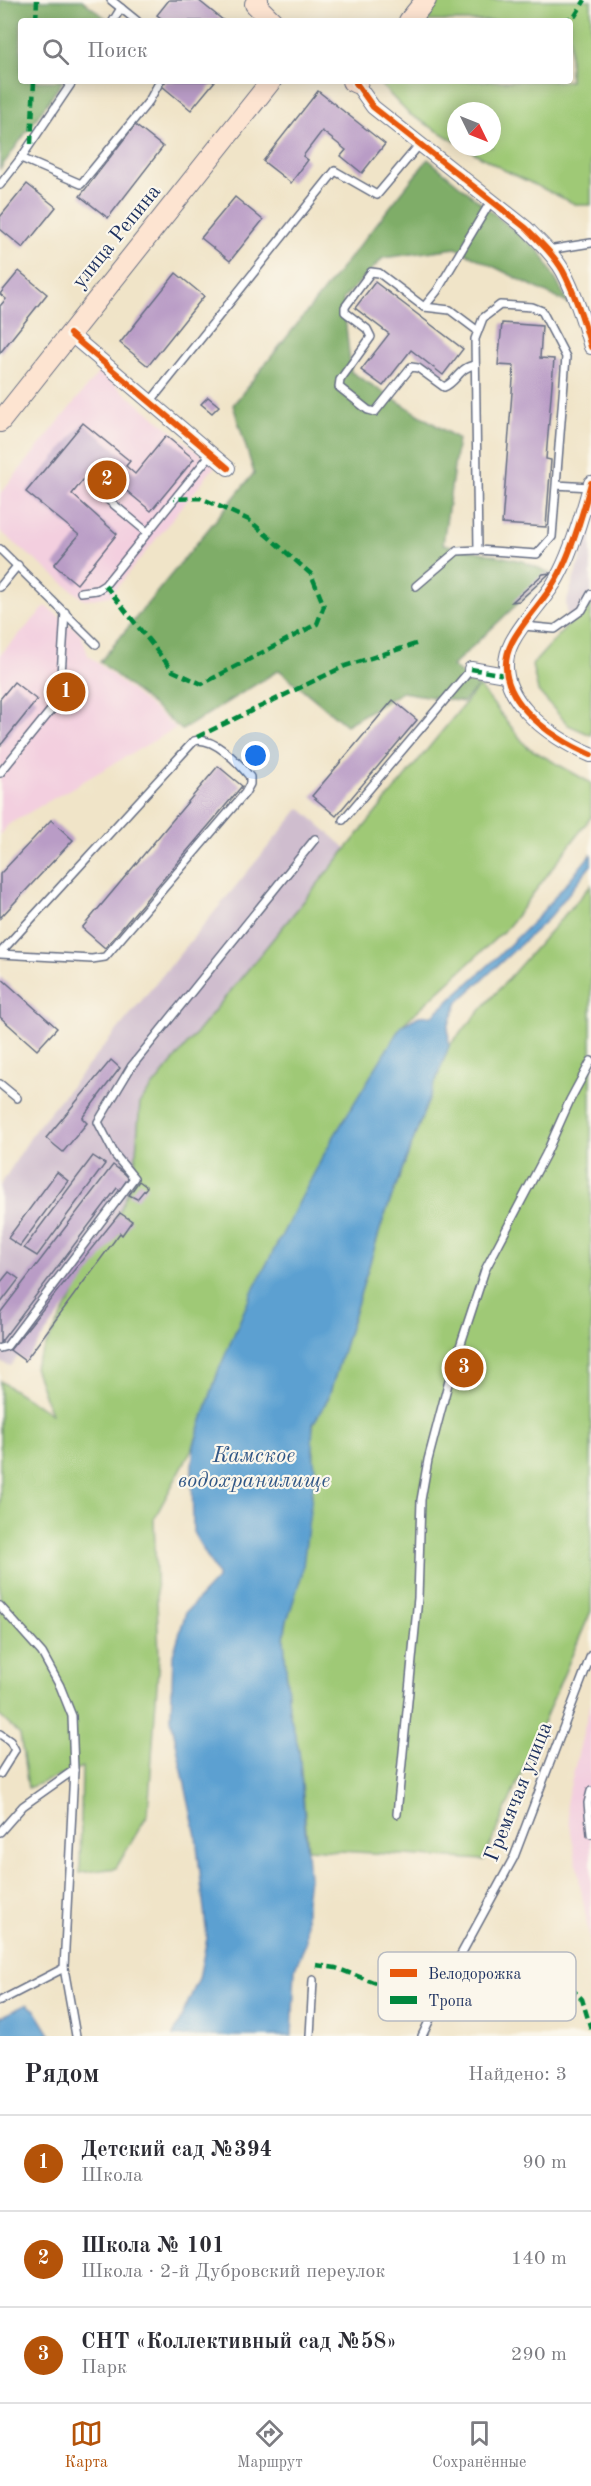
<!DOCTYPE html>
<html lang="ru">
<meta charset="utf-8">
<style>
:root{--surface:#fff;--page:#f7f7f7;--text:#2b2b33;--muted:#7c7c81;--line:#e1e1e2;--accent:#b45309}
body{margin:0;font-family:"Old Standard TT",serif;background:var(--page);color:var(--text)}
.compass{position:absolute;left:447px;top:102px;width:54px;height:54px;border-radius:50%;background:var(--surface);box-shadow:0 3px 15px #0003;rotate:133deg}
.you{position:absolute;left:256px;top:756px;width:21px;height:21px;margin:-15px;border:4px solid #fff;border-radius:50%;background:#1a73e8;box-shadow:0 0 0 9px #1a73e833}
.badge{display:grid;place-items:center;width:39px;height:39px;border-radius:50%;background:var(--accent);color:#fff;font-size:20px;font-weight:700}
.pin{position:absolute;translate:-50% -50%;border:3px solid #fff;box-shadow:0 2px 6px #0006}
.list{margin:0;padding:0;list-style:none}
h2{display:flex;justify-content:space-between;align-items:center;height:78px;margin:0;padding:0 24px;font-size:26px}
h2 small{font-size:20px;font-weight:400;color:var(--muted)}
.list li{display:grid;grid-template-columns:39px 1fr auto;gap:18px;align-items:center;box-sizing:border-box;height:96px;padding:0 24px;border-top:2px solid var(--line)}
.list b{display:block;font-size:22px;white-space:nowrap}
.list p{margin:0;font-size:20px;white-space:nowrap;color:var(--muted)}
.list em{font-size:20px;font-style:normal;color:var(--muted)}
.icon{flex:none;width:33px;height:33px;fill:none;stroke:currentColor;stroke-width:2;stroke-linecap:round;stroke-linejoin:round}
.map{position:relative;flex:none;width:591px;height:2036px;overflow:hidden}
.search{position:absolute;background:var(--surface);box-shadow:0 3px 15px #0003;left:18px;right:18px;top:18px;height:66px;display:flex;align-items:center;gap:15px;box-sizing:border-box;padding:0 21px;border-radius:6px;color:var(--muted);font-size:22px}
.sheet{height:366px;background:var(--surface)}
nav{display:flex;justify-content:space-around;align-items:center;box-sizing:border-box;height:84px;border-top:2px solid var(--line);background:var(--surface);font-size:16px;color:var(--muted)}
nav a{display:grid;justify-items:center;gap:3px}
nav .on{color:var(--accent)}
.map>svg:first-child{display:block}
</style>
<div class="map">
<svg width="591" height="2036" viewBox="0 0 591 2036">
<rect width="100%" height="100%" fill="#fbf7ec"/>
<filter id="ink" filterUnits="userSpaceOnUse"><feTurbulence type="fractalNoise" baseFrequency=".0167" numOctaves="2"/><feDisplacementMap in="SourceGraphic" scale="12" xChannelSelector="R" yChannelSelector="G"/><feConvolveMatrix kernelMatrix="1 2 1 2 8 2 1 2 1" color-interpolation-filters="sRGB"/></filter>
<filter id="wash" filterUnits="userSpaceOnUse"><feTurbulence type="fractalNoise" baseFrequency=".008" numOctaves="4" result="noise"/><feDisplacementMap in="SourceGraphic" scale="24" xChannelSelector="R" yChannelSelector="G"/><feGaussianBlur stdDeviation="1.35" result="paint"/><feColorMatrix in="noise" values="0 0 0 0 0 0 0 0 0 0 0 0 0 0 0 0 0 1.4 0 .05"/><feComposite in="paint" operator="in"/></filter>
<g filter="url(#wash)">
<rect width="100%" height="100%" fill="#f0e4c8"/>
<g fill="#f3cfdf">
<path d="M 99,372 L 215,466 L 110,596 L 84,600 L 0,531 L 0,494 Z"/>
<path d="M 46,606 L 81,634 L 88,655 L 176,728 L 9,824 L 0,835 L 0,655 Z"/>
<path d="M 591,1701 L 591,1947 L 566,1803 Z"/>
</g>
<g fill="#cfbdce">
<path d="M 591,527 L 591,604 L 568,625 L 566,603 Z"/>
<path d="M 300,808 L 347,849 L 140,1102 L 134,1178 L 117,1216 L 11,1366 L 0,1362 L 0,1186 L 35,1130 Z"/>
</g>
<g fill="#9fc976" stroke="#5d7c6a" stroke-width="1.5">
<path d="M 438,0 L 591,0 L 591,205 L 577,205 L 504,170 L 464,147 L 492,147 L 492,111 L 456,111 L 456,142 L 409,114 L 377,81 L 570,81 L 570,21 L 420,21 Z"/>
<path d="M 591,604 L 591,735 L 568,725 L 538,691 L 532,665 L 568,625 Z"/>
<path d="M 479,686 L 527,747 L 591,783 L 591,817 L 508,927 L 401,1026 L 218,1372 L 194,1445 L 154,1519 L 159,1656 L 148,1814 L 116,1868 L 80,1873 L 82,1767 L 28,1788 L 20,1735 L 0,1716 L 0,1381 L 51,1414 L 34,1367 L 117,1216 L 134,1178 L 140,1102 Z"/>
<path d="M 591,885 L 591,1611 L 484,1860 L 308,1849 L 299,1750 L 289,1710 L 284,1639 L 314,1454 C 309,1428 313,1420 328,1399 L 383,1220 L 449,1046 Z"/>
</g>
<g fill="#7fad67" stroke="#4d6e62" stroke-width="1.5">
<path d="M 0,0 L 82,0 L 107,19 L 21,21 L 21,81 L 63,81 L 0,169 Z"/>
<path d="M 428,159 L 541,253 L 569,304 L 456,248 L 383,258 L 343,299 L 351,372 L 458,439 L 443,544 L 522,561 L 550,573 L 452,666 L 478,687 L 463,702 L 402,692 L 346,725 L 279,670 L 182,730 L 100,662 L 254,473 L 233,405 Z"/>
</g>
<g fill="#5ca0d1" stroke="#3c6898" stroke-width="1.5">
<path d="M 591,854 L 591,865 L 550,917 L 458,1002 L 448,1027 L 449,1046 L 383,1220 L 328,1399 L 313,1424 L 312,1441 L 315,1470 L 302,1574 L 286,1624 L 284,1639 L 289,1711 L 299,1750 L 309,1878 L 306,1901 L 306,1943 L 295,1968 L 292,2036 L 173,2036 L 199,1978 L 207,1938 L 196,1836 L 171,1719 L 173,1655 L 186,1612 L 217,1579 L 217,1574 L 193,1532 L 192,1466 L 194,1445 L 218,1372 L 252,1292 L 331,1141 L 401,1026 L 419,1016 L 433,1015 L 492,962 L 538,917 Z"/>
<path d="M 27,2004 L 35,2010 L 51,2036 L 0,2036 L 0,2017 Z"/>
</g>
<g id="blocks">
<g fill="#b99cc6">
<path d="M 169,0 L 198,0 L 224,21 L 165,21 L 157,15 Z"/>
<path d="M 166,81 L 215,81 L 191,110 L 162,86 Z"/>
<path d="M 318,91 L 385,144 L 362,173 L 341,156 L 346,150 L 322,131 L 303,156 L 308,160 L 291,183 L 263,161 Z"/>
<path d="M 135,125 L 163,147 L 108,218 L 80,196 Z"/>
<path d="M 27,184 L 56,207 L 23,248 L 0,229 L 0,217 Z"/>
<path d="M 235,197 L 263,220 L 230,261 L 201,238 Z"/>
<path d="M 19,271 L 47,294 L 0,353 L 0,306 L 6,299 L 0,294 Z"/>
<path d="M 176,273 L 204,296 L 148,366 L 120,343 Z"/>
<path d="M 375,282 L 463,349 L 443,375 L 411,350 L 383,386 L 361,370 L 389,334 L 355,308 Z"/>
<path d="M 502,323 L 542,326 L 540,358 L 554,359 L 546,459 L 551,460 L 546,527 L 502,524 L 514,366 L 498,365 Z"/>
<path d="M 208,397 L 219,406 L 212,413 L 201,404 Z"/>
<path d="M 83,423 L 130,461 L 126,466 L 135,474 L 166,436 L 194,459 L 151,511 L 95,465 L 72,494 L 117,534 L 77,584 L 54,565 L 79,535 L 26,492 Z"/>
<path d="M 550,573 L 519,601 L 512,602 L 543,574 Z"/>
<path d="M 14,682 L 37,700 L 0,746 L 0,699 Z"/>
<path d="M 393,700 L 417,720 L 336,816 L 312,796 Z"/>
<path d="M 218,766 L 242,786 L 105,948 L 82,928 Z"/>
<path d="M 51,820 L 73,840 L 0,918 L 0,874 Z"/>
<path d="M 0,977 L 57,1028 L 37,1050 L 0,1017 Z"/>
<path d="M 111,1060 L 120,1068 L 82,1118 L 87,1123 L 63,1152 L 46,1138 Z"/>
<path d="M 93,1156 L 105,1164 L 37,1256 L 24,1248 Z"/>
<path d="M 113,1165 L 129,1177 L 120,1190 L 117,1188 L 0,1343 L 0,1313 Z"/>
<path d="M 57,1172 L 68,1181 L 20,1246 L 8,1238 Z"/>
<path d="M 139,1181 L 147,1187 L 137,1199 L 129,1195 Z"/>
<path d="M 120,1213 L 132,1221 L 122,1235 L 120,1233 L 25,1361 L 10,1350 Z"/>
<path d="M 9,1272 L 19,1279 L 0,1304 L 0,1283 Z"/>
</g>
</g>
</g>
<g filter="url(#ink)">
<use href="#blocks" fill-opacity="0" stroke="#666e83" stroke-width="1.5"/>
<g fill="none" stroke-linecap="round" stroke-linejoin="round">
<defs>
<g id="service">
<path d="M 111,0 L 137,21"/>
<path d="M 113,21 L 121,8"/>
<path d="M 21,158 L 81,184 L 149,101 L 160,81"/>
<path d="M 0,185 L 21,158 L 73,81"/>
<path d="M 548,250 L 591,243"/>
<path d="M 424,307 L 437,291 L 491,201"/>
<path d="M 475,365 C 459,367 457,382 444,387 L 418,368 L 411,367 L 375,412 L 368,410 L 339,387 L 340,380 L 371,337 L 367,329 L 345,312 L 345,307 L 371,272 L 379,273 L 424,307 L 450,310 L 478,331"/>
<path d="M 150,402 L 335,171 L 377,195 L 420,144"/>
<path d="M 556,485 L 566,357 L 542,311 L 532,307 L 500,305 L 483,318 L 475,339 L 478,550 L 537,554 L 552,537 L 556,485 L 590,487"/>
<path d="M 94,488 L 147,532"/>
<path d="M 0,549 L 96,644"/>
<path d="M 416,586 L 457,551 L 478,550"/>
<path d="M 0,587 L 18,565"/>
<path d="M 81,592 L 97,590 L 105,585 L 211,454"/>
<path d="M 524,626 L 555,629 L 582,610 L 591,594"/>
<path d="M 0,773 L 56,704 L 61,675 L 65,612"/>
<path d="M 343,820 L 471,669"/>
<path d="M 0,953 L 194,741 C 213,736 238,762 250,777 L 250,784 L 245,793 L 105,957 L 92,959 L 0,954"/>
<path d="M 0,1084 L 17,1098"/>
<path d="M 0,1348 L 7,1346 L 134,1178 L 115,1155 L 98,1122 L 131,1067 L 315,839"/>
<path d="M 0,1606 L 42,1653 L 60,1686 L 72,1716 L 74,1770 L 64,1968 L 76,2036"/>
<path d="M 0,1734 L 10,1741 L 15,1750 L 0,1774"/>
<path d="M 591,1791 L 588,1803 L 591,1834"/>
<path d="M 397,1814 L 418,1598 L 421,1500 L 428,1460 L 449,1380 L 485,1270 L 546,1154 L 570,1100 L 591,1061"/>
<path d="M 0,1832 L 23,1806 L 74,1770"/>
<path d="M 0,2001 L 64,1968"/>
<path d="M 310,2036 L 313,1980"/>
<path d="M 422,2036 L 459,1958 L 514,1857 L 591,1655"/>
</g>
<g id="minor">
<path d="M 356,83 L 373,107 L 526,228 C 539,241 554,255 563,271 C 575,294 584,321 591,347"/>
<path d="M 70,334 L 228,468"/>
<path d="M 591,483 C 584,509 570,555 557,578 C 545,600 524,619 512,642 C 486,693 550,738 591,755"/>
<path d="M 471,669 L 505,675"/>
</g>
<g id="secondary">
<path d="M 258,0 L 255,4 L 272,21"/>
<path d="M 409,21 L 426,0"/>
<path d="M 352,81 L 356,83 L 358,81"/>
<path d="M 0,422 L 271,81"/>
</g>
</defs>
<use href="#service" stroke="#666e83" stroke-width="10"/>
<use href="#minor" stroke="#666e83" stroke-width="16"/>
<use href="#secondary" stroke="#666e83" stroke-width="22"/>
<use href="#service" stroke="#fff" stroke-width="7"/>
<use href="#minor" stroke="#fff" stroke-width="14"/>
<use href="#secondary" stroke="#fde4d1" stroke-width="20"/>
<g stroke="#00873e" stroke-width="4.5" stroke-dasharray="9 4.5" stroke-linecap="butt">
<path d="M 36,21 L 37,0"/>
<path d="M 562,21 L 575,16 L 585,0"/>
<path d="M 31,144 L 34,81"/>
<path d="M 105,585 L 173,671 L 202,684 L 317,624 L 324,606 L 311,574 L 249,520 L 201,498 L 174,499"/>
<path d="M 471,669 L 505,675"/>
<path d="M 197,737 L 345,666 L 419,643"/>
<path d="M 459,1958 L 504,1980 L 558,1975 L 582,1999 L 591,2029"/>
<path d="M 316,1965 L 336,1968 L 376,1983 L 384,1989 L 413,1998 L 476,2001 L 524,1978"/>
</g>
<defs>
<g id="cycleway">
<path d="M 356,83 L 373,107 L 526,228 C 539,241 554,255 563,271 C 575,294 584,321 591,347"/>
<path d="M 70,334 L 228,468"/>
<path d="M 591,483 C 584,509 570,555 557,578 C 545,600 524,619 512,642 C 486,693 550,738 591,755"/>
</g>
</defs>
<use href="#cycleway" stroke="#fbf7ec" stroke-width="10"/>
<use href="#cycleway" stroke="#e8590c" stroke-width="6"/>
</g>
</g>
<g text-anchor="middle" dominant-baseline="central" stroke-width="4.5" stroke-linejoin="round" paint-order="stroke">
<g font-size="21" fill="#1b2f5e" stroke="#fbf7ec">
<text transform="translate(117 237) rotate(-51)">улица Репина</text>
<text transform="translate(519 1792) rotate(-68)">Гремячая улица</text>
</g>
<g font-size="22" font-style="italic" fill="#325786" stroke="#fbf7ec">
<text x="254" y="1456">Камское<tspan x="254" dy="25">водохранилище</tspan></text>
</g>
</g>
<rect x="378" y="1952" width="198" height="69" rx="9" fill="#fbf7ec" stroke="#b8bbc1" stroke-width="1.5"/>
<rect x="390" y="1969" width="27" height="8" fill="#e8590c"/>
<rect x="390" y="1996" width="27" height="8" fill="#00873e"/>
<g font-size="16" fill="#1b2f5e">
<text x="428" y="1979">Велодорожка</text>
<text x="428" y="2006">Тропа</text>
</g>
</svg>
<svg class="compass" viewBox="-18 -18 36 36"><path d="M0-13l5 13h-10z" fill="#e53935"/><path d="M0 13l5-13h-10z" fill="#7c7c81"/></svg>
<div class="you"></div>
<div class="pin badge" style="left:66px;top:692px">1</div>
<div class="pin badge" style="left:107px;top:480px">2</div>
<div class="pin badge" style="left:464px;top:1368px">3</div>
<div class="search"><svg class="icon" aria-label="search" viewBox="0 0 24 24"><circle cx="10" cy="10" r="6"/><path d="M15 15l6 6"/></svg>Поиск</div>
</div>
<section class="sheet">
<h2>Рядом<small>Найдено: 3</small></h2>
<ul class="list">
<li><span class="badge">1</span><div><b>Детский сад №394</b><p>Школа</p></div><em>90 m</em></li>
<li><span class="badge">2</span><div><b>Школа № 101</b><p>Школа · 2-й Дубровский переулок</p></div><em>140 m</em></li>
<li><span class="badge">3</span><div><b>СНТ «Коллективный сад №58»</b><p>Парк</p></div><em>290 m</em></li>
</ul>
</section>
<nav>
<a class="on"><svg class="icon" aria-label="map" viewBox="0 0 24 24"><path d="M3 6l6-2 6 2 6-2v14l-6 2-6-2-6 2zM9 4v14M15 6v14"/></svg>Карта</a>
<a><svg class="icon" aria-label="directions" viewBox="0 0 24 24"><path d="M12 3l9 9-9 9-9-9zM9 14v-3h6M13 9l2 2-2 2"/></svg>Маршрут</a>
<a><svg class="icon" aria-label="saved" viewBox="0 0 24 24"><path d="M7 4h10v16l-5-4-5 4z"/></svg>Сохранённые</a>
</nav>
